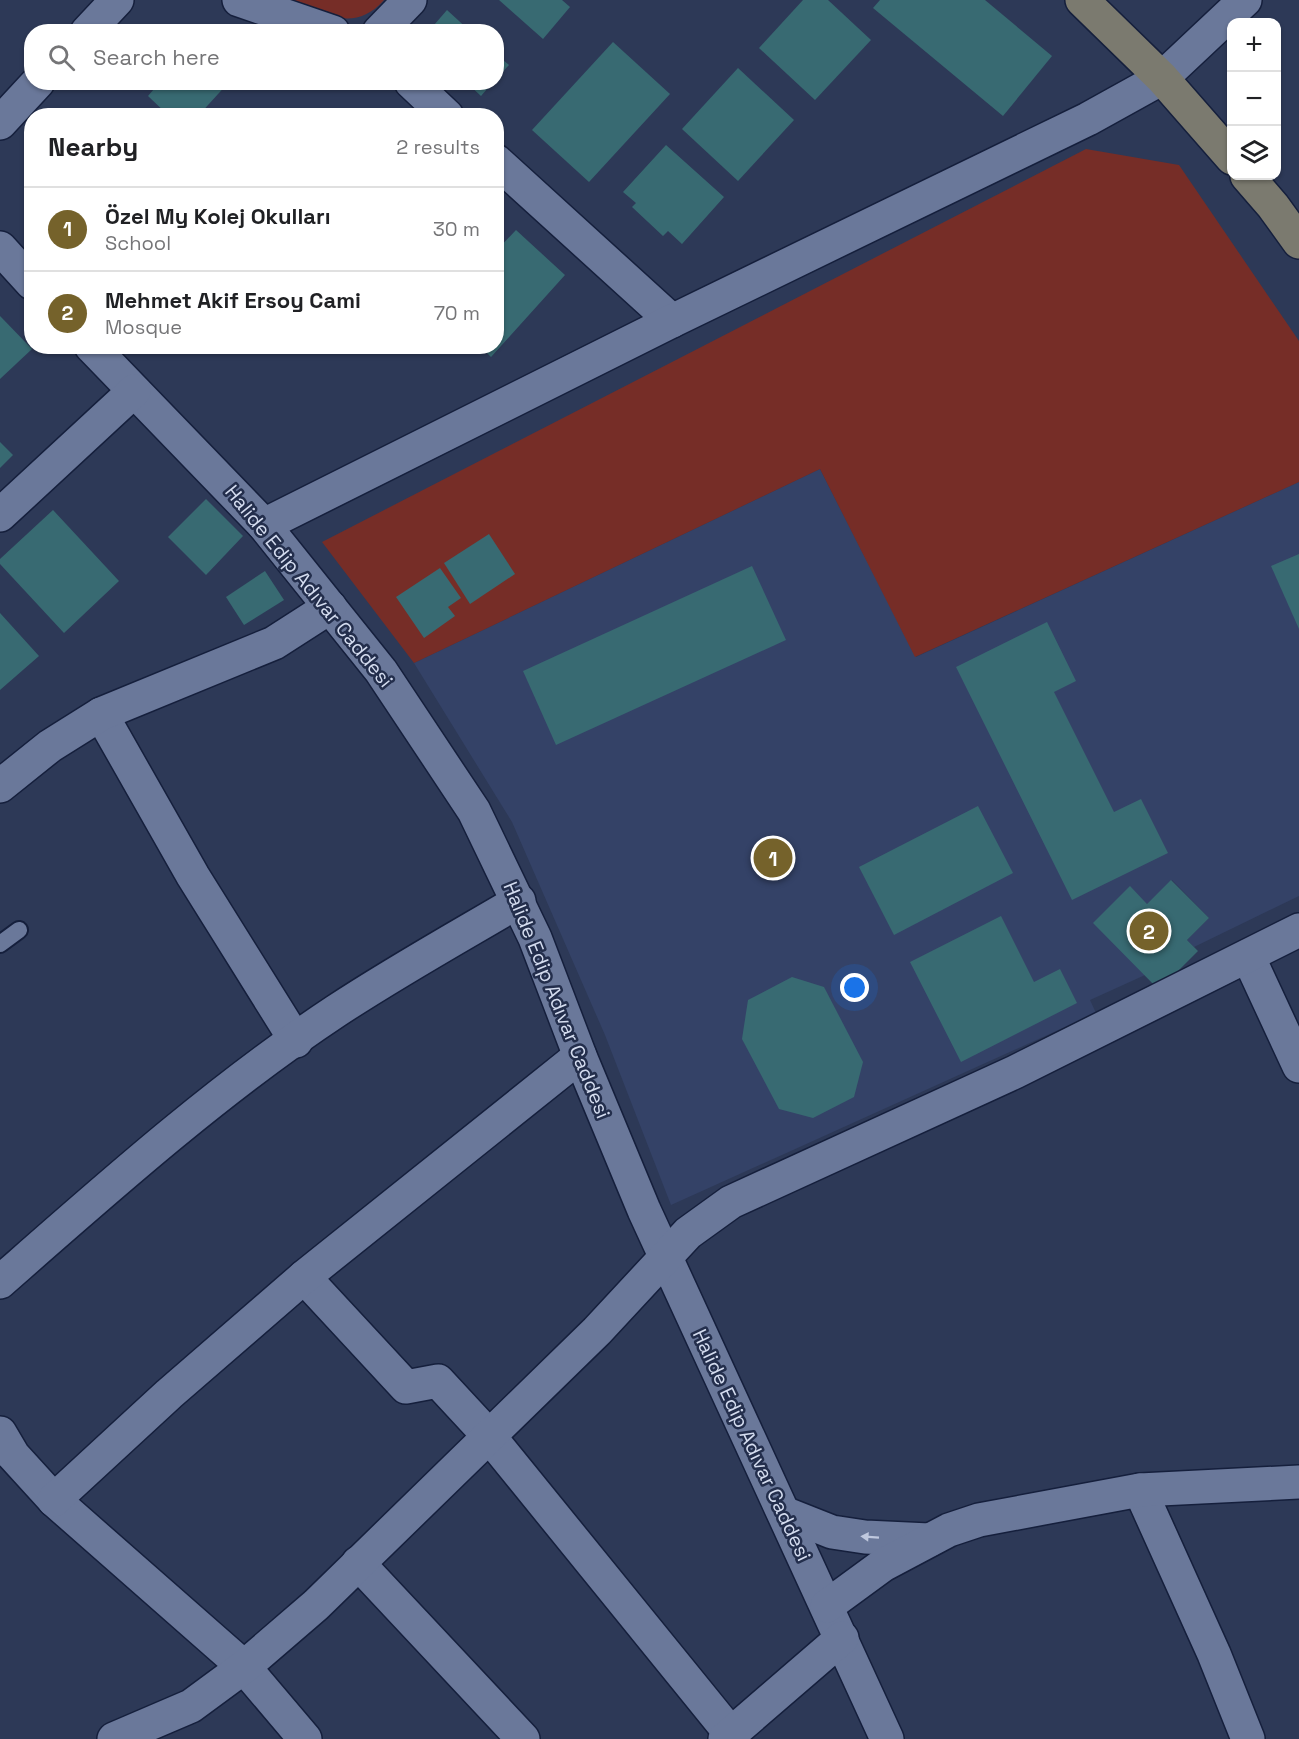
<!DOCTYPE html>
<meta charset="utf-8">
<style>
:root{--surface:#fff;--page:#f2f2f2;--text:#202124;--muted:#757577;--line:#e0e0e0;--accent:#75622b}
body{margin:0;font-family:"Space Grotesk",sans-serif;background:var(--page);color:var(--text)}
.controls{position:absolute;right:18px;top:18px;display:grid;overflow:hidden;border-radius:12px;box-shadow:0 2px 4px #0004}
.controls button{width:54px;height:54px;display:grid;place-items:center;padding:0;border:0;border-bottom:2px solid var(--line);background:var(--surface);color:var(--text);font:30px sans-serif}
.you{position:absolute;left:855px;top:988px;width:21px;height:21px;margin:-15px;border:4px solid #fff;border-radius:50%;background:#1a73e8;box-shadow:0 0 0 9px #1a73e833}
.badge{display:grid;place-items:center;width:39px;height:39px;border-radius:50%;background:var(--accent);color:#fff;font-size:20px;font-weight:700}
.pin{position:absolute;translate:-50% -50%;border:3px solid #fff;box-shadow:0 2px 6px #0006}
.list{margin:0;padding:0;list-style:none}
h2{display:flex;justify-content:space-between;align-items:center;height:78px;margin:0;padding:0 24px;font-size:26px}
h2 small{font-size:20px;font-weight:400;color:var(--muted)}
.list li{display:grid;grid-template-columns:39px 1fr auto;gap:18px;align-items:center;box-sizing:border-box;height:84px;padding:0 24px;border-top:2px solid var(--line)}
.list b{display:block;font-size:22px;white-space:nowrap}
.list p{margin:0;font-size:20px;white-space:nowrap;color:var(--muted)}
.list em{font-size:20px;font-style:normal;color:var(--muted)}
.icon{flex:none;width:33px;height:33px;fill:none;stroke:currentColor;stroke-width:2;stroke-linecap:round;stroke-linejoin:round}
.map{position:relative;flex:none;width:1299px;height:1739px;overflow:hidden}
.search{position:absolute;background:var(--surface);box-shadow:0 2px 4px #0004;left:24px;top:24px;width:480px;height:66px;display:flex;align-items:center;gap:15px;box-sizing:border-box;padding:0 21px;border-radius:24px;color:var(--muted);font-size:22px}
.panel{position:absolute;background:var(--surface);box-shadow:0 2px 4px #0004;left:24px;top:108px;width:480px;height:246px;border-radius:24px}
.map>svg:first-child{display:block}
</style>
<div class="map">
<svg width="1299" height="1739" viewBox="0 0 1299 1739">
<rect width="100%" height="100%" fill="#2d3957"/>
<path fill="#344267" d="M 820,469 L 916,657 L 1299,482 L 1299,896 L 1194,947 L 1187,940 L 1209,918 L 1172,880 L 1147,904 L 1130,887 L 1145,975 L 1090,1000 L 1096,1013 L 671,1205 L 605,1035 L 512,822 L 414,663 Z"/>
<g fill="#762d27">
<path d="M 289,0 L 384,0 C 354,34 324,13 289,0 Z"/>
<path d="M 1086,149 L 1179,165 L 1299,341 L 1299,482 L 915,657 L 820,469 L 414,663 L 322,542 Z"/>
</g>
<g fill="#386a72">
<path d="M 499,0 L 562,0 L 570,7 L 543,39 Z"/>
<path d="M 803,0 L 828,0 L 871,40 L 815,100 L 759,48 Z"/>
<path d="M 880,0 L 985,0 L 1052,56 L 1003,116 L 873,8 Z"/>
<path d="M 447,10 L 471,32 L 428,32 Z"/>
<path d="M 613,42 L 670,94 L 589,182 L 532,130 Z"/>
<path d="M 496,54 L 509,65 L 496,79 Z"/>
<path d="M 738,68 L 794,120 L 738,181 L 682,129 Z"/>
<path d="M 160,82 L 229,82 L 198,116 L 169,116 L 148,96 Z"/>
<path d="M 466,82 L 493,82 L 481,96 Z"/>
<path d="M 666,145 L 724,197 L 682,244 L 668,231 L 663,236 L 632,207 L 636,203 L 623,192 Z"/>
<path d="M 516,230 L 565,275 L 491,357 L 480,346 L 496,346 L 496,251 Z"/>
<path d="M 0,316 L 32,349 L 0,379 Z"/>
<path d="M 0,442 L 13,455 L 0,468 Z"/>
<path d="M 206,499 L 243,536 L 206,575 L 168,537 Z"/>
<path d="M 53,510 L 119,581 L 64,633 L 0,564 L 0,559 Z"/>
<path d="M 489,534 L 515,574 L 470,604 L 444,563 Z"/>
<path d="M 1299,554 L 1299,629 L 1271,566 Z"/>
<path d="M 752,566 L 786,640 L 556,745 L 523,671 Z"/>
<path d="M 440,568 L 461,598 L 448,607 L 455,616 L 424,638 L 396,597 Z"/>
<path d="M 265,571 L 284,600 L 244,625 L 226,597 Z"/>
<path d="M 0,613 L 39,656 L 0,690 Z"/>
<path d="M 1047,622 L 1076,681 L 1054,692 L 1114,812 L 1141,799 L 1168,853 L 1072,900 L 956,667 Z"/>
<path d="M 978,806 L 1013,873 L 894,935 L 859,867 Z"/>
<path d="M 1171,880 L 1209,918 L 1187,940 L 1198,951 L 1159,990 L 1093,923 L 1130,886 L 1147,904 Z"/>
<path d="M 1001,916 L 1034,982 L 1060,969 L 1077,1003 L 961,1062 L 910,962 Z"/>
<path d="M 792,977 L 824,987 L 863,1062 L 854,1097 L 813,1118 L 779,1109 L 742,1039 L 748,1000 Z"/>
</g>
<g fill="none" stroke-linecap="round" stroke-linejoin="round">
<defs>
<path id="lane" d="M 0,944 L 19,930"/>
<g id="street">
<path d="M 239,0 L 333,32"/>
<path d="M 87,32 L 117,0"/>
<path d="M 379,32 L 410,0"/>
<path d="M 411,82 L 447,116"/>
<path d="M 0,123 L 38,82"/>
<path d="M 496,161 L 672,321"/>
<path d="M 0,248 L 32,283"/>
<path d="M 91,346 L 264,525 L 381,671 L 474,811 L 535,938 L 580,1056 L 644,1210 L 887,1739"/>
<path d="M 0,515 L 134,391"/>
<path d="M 264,525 L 672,321 L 1088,119 L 1162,78 L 1245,0"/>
<path d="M 101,714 L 193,876 L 296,1041"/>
<path d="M 0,786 L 50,746 L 101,714 L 274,643 L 330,607"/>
<path d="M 1248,956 L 1299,1066"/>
<path d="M 304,1277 L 406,1387 L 438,1381 L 489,1436 L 731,1734"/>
<path d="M 0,1282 C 106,1189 218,1089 336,1011 C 395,972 458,937 519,901"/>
<path d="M 0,1433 L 13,1455 L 54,1500 L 244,1667 L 305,1739"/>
<path d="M 1140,1490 L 1214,1654 L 1248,1739"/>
<path d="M 54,1500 L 169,1394 L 304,1277 L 580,1056"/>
<path d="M 784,1513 L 832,1532 L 865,1537 L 929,1540"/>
<path d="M 358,1563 L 523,1739"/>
<path d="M 827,1606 L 883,1565 L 949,1530 L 979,1520 L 1140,1490 L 1299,1482"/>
<path d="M 114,1739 L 191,1706 L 244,1667 L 316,1605 L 597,1331 L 688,1233 L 731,1202 L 1015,1072 L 1299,930"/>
<path d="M 725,1739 L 842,1638"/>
</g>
<g id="secondary">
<path d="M 1082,0 L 1162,78 L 1232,158"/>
<path d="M 1247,176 L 1273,206 L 1299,242"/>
</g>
</defs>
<use href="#lane" stroke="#151f3c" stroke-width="20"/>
<use href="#street" stroke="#151f3c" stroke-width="36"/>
<use href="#secondary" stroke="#151f3c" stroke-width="36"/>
<use href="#lane" stroke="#6a789a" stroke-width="16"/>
<use href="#street" stroke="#6a789a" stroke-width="33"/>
<use href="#secondary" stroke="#7b7a6f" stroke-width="33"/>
</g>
<defs><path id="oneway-solid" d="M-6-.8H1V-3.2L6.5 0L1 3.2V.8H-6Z" transform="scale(1.5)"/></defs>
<use fill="#bfc8de" href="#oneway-solid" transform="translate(870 1537) rotate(-176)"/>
<g text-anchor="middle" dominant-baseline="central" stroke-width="5" stroke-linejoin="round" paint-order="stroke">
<g font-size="20" fill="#d4dcef" stroke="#232e4c">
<text transform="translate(309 586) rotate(51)">Halide Edip Adıvar Caddesi</text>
<text transform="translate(557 1000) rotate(68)">Halide Edip Adıvar Caddesi</text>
<text transform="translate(752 1445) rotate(65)">Halide Edip Adıvar Caddesi</text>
</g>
</g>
</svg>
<div class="controls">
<button>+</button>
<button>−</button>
<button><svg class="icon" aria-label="layers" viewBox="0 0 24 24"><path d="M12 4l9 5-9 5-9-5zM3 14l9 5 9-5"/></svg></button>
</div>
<div class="you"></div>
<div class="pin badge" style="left:773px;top:858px">1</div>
<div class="pin badge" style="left:1149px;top:931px">2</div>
<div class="search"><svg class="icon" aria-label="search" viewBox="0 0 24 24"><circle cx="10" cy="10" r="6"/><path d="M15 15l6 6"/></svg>Search here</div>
<section class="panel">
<h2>Nearby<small>2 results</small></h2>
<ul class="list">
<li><span class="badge">1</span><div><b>Özel My Kolej Okulları</b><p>School</p></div><em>30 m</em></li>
<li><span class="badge">2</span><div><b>Mehmet Akif Ersoy Cami</b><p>Mosque</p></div><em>70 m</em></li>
</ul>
</section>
</div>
